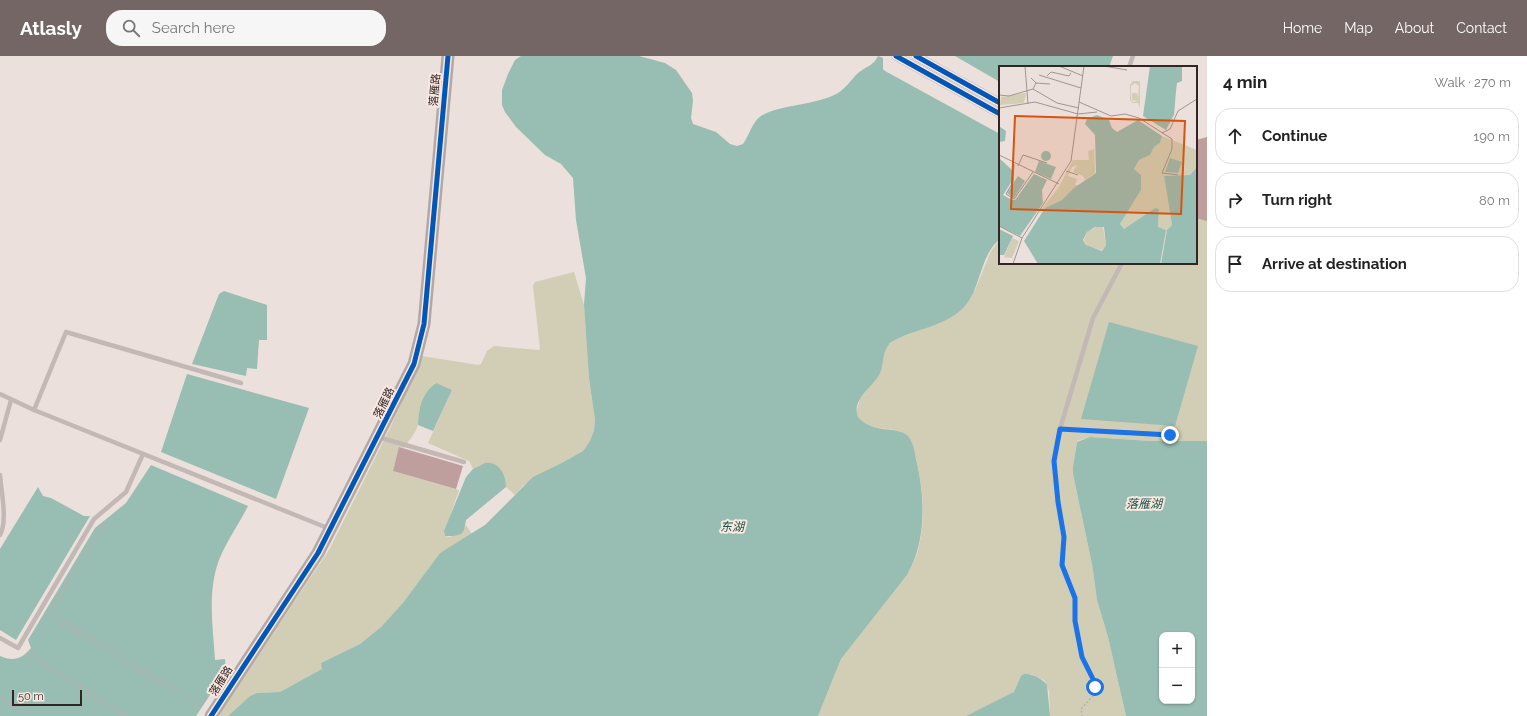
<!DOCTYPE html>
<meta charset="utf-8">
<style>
:root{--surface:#fff;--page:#f6f6f6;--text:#222;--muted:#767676;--line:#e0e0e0;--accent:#736664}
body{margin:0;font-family:Raleway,"Noto Sans SC",sans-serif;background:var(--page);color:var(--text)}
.controls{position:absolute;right:12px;bottom:12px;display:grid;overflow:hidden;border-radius:8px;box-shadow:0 1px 3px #0004}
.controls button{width:36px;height:36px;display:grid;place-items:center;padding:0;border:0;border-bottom:1px solid var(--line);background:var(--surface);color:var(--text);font:20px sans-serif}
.scale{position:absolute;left:12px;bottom:10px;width:70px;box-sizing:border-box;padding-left:4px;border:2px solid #332524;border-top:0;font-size:11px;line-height:14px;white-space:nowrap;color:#332524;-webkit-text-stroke:3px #f9e8e1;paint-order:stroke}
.stop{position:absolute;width:12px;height:12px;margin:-9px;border:3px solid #1a73e8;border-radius:50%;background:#fff}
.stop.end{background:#1a73e8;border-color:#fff;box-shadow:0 1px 4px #0008}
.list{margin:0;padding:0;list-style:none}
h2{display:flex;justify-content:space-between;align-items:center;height:52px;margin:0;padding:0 16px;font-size:17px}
h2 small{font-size:13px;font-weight:400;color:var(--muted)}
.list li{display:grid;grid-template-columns:26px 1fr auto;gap:12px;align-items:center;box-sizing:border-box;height:56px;margin:0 8px 8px;padding:0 8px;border:1px solid var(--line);border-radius:16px}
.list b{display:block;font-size:15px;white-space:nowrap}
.list em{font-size:13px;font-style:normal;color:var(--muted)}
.icon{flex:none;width:22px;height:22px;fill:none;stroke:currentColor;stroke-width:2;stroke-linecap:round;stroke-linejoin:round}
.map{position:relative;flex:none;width:1207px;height:660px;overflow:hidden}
header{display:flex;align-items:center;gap:24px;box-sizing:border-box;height:56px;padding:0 20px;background:var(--accent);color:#fff}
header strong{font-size:19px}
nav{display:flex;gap:22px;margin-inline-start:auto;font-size:14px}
.search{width:280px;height:36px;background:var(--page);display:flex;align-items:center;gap:10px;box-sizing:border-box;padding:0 14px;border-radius:16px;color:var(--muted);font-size:15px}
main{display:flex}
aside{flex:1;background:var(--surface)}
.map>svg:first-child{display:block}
</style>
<header>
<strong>Atlasly</strong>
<div class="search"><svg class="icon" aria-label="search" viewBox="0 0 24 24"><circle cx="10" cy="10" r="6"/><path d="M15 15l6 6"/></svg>Search here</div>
<nav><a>Home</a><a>Map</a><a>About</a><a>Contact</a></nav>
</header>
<main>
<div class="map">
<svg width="1207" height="660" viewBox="0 0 1207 660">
<rect width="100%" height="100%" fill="#ebe0db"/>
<g fill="#d1ceb5">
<path d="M 1196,159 L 1207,163 L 1207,385 L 1150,385 L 1090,381 L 1077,385 L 1073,410 L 1073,418 L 1092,508 L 1097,544 L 1108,581 L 1126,660 L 1050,660 L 1049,635 L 1045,625 L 1031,618 L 1010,640 L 966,660 L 818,660 L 841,603 L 907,519 C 928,485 925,440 916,402 C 914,394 912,383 905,378 C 889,368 865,379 856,357 L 860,343 L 876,323 L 881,312 L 886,291 L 894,284 L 925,272 L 975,234 L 991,195 L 1000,183 L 1000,207 L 1196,207 Z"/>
<path d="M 574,216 L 584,249 L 589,322 L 595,364 L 594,374 L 590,385 L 583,395 L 523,430 L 515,439 L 506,431 C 505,409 492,401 473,413 L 469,405 L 428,387 L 452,334 L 435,327 C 419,342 423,348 418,368 C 417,376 408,385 404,392 L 400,391 L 393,415 L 459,434 L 444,478 L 448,481 C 457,480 462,477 466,469 L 472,478 L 440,497 L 403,548 L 381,571 L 360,588 L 321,607 L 323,613 L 280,636 L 257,637 L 250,640 L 228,660 L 217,660 L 329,494 L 390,372 L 422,300 L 478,309 L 481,308 L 487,295 L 494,290 L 539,294 L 540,293 L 533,230 L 535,226 Z"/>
</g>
<g fill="#98bdb2" fill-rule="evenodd">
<path d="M 521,0 L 639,0 L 665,7 L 676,14 L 692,37 L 693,45 L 691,62 L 693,68 L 716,76 L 730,88 L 737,90 L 743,88 C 749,80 752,66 761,60 C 780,48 815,50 838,37 C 846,32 851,24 857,18 C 864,11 874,10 878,0 L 883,2 L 883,13 L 885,15 L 1000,78 L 1000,183 C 981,198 981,228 968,246 C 951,271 913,272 890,287 C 882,296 884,307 880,317 C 873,332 851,343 858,361 C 873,379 897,369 908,380 C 913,386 915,396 916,403 C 925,440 927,485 907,519 L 841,603 L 818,660 L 228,660 L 250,640 L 257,637 L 280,636 L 322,613 L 321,607 L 360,588 L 381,571 L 403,547 L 440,497 L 485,469 L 533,421 L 560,408 L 583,395 L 590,385 L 594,374 L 595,364 L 589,322 L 584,249 L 586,222 L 576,164 L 573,122 L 561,108 L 545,99 L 516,71 L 505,56 L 502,49 L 502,34 L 508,18 L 515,4 Z"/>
<path d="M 955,0 L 1113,0 L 1109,11 L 1000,11 L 1000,26 Z"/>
<path d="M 224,235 L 267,249 L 267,284 L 259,284 L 257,313 L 247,312 L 246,320 L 192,308 L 219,238 Z"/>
<path d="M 1109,266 L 1198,290 L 1175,370 L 1081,363 Z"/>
<path d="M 187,318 L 309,352 L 276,443 L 161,396 Z"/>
<path d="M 436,327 L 452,334 L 433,375 L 418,369 C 419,352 421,338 436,327 Z"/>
<path d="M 1090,381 L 1150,385 L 1207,385 L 1207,660 L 1126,660 L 1108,581 L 1097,544 L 1092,508 L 1073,418 L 1073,410 L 1077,386 ZM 1162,579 L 1192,579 L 1192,645 L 1162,645 Z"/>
<path d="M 485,407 C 499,405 506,418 506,431 L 466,464 L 464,474 L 461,478 L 454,480 L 445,480 L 444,475 L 466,421 L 473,413 Z"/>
<path d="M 151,409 L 248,450 C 239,468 226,486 219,504 C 207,536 213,571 215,604 L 225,603 L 226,615 L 196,660 L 0,660 L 0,600 C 13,606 22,603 31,592 L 28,584 L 95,472 L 126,447 Z"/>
<path d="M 38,431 L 43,440 L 51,442 L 84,460 L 90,460 L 16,584 L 0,574 L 0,493 Z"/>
<path d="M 1024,618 C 1032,617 1043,623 1047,629 L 1050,660 L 966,660 L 1014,636 L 1021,620 Z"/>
</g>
<g fill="#be9f9d">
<path d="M 1207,81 L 1207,165 L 1196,162 L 1196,84 Z"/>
<path d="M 399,391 L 463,410 L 456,433 L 393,415 Z"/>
</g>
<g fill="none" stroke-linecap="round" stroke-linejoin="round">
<g stroke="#bbb0ae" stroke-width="1.5" stroke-dasharray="2 2" stroke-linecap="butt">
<path d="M 1058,379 L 1053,405 L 1064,481 L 1062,509 L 1075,542 L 1075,565 L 1082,601 L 1095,628 L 1093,640 L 1081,653 L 1082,660"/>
<path d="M 105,467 L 48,559 L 200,653"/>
<path d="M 50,555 L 203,649"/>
<path d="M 28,596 L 130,660"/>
<path d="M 26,599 L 123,660"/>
<path d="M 0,642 L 30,660"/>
</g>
<g stroke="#c3b8b5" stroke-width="4.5">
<path d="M 1129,11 L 1133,0"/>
<path d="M 1122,207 L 1093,262 L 1060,373 L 1170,379"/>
<path d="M 0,338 L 34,354 L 330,473"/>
<path d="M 34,354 L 66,276 L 241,327"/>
<path d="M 378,381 L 464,406"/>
<path d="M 0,384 L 11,344"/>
<path d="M 0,419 C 1,435 8,465 0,479"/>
<path d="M 0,582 L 18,592 L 94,463 L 126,436 L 143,398"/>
</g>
<g stroke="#c3b8b5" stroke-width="9">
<path d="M 896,0 L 1000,58"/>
<path d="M 916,0 L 1000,47"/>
</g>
<path stroke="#b3a8a5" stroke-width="13" d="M 211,660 L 318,497 L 414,308 L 424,268 L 448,0"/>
<defs>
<g id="cycleway">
<path d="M 896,0 L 1000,58"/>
<path d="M 916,0 L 1000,47"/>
<path d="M 211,660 L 318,497 L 414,308 L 424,268 L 448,0"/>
</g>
</defs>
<use href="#cycleway" stroke="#f9e8e1" stroke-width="8"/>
<use href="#cycleway" stroke="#0057b8" stroke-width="5"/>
</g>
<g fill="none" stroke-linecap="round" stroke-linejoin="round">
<path stroke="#1a73e8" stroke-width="5" d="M 1095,631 L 1094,625 L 1082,601 L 1075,565 L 1075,542 L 1062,509 L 1064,481 L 1058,446 L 1054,405 L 1060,373 L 1170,379"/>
</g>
<g text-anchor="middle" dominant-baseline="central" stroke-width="4" stroke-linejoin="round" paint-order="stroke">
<g font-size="11" fill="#332524" stroke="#f9e8e1">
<text transform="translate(435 34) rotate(-85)">落雁路</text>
<text transform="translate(384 347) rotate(-64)">落雁路</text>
<text transform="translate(221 625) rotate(-58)">落雁路</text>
</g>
<g font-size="12" font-style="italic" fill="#1a5449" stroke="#f9e8e1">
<text x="1144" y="448">落雁湖</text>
<text x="732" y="471">东湖</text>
</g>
</g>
<g transform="translate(999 10)">
<rect width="198" height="198" fill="#ebe0db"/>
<path d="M 134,15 L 141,15 L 141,42 L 139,37 L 134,37 L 131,34 L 131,19 ZM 136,17 L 140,20 L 139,33 L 138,27 L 133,27 L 133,34 L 139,35 L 135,36 L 133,35 L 132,33 L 132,20 ZM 27,27 L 25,37 L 1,39 L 2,31 ZM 163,70 L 198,84 L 198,96 L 197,102 L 191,109 L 165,110 L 173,159 L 168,164 L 161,198 L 167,164 L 159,161 L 160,144 L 156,142 L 125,163 L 121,158 L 142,124 L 142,109 L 135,103 L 140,94 L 151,89 L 155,81 L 161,77 ZM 95,83 L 96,107 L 86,114 L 84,110 L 74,106 L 78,99 L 73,101 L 69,110 L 78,113 L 76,119 L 80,119 L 63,134 L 42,144 L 60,121 L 74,94 L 90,94 L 89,85 ZM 97,161 L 104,161 L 107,179 L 103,184 L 88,180 L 85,174 L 88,166 ZM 13,172 L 20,175 L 13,192 L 5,191 Z" fill="#d1ceb5" fill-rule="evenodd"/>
<path d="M 151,0 L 183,0 L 183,15 L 178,17 L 177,25 L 175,49 L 167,64 L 144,50 ZM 98,49 L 110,54 L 113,62 L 118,66 L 139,54 L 163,70 L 161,77 L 155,81 L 151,89 L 140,94 L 135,103 L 142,109 L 142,124 L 121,158 L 125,163 L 156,142 L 160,143 L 159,161 L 167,164 L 161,198 L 39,198 L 25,175 L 46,142 L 63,134 L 75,122 L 97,107 L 96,69 L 86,58 L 88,53 ZM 96,161 L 105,161 L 107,179 L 103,185 L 87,179 L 84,174 L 88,166 ZM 0,60 L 7,65 L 6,75 L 0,76 ZM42 90a5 5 0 1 1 10 0a5 5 0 1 1-10 0ZM 0,92 L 13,104 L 13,115 L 4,129 L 13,134 L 16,134 L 35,108 L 48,114 L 43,124 L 44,137 L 21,170 L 0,160 ZM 171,92 L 183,96 L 179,107 L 166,106 ZM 40,95 L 57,101 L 52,113 L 36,106 ZM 198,96 L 198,198 L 162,198 L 168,164 L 173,159 L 165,110 L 191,109 L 197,102 ZM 19,110 L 26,115 L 15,132 L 8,127 ZM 0,163 L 14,170 L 5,189 L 0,189 Z" fill="#98bdb2" fill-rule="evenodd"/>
<path fill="none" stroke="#a19592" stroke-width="1" d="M 26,0 L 29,38M 60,0 L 84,10M 105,0 L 128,4M 40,9 L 82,22M 48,10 L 52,6 L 70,10 L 72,7M 32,12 L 37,17 L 34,23M 37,17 L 51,18M 0,29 L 10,30 L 34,23 L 58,37 L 80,42M 80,36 L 112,50 L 126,48 L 140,52 L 173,73 L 173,83 L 163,107 L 179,109M 0,42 L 36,36 L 79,48M 79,48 L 98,46M 163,67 L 171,63 L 179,45 L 198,33M 0,89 L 60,118M 15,98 L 14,116 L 7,128 L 15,133 L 34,106M 19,100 L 24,89 L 48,97M 67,105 L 79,109M 0,160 L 23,172M 14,198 L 23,172 L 72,95 L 85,0"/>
<path fill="#d6540e" fill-opacity="0.15" stroke="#d6540e" stroke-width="2" d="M 16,50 L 186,55 L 182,148 L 12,143 Z"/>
<rect width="198" height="198" fill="none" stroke="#332524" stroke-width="2"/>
</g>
</svg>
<div class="controls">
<button>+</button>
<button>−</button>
</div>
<div class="scale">50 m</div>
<div class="stop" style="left:1095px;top:631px"></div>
<div class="stop end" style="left:1170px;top:379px"></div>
</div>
<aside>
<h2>4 min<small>Walk · 270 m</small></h2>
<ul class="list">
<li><svg class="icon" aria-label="ahead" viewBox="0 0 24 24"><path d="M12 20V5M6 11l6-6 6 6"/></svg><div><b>Continue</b></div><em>190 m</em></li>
<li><svg class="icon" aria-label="right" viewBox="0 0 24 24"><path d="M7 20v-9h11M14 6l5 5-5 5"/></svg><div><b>Turn right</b></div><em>80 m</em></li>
<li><svg class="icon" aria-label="arrive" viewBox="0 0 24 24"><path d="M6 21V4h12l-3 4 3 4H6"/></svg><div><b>Arrive at destination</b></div></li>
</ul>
</aside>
</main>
